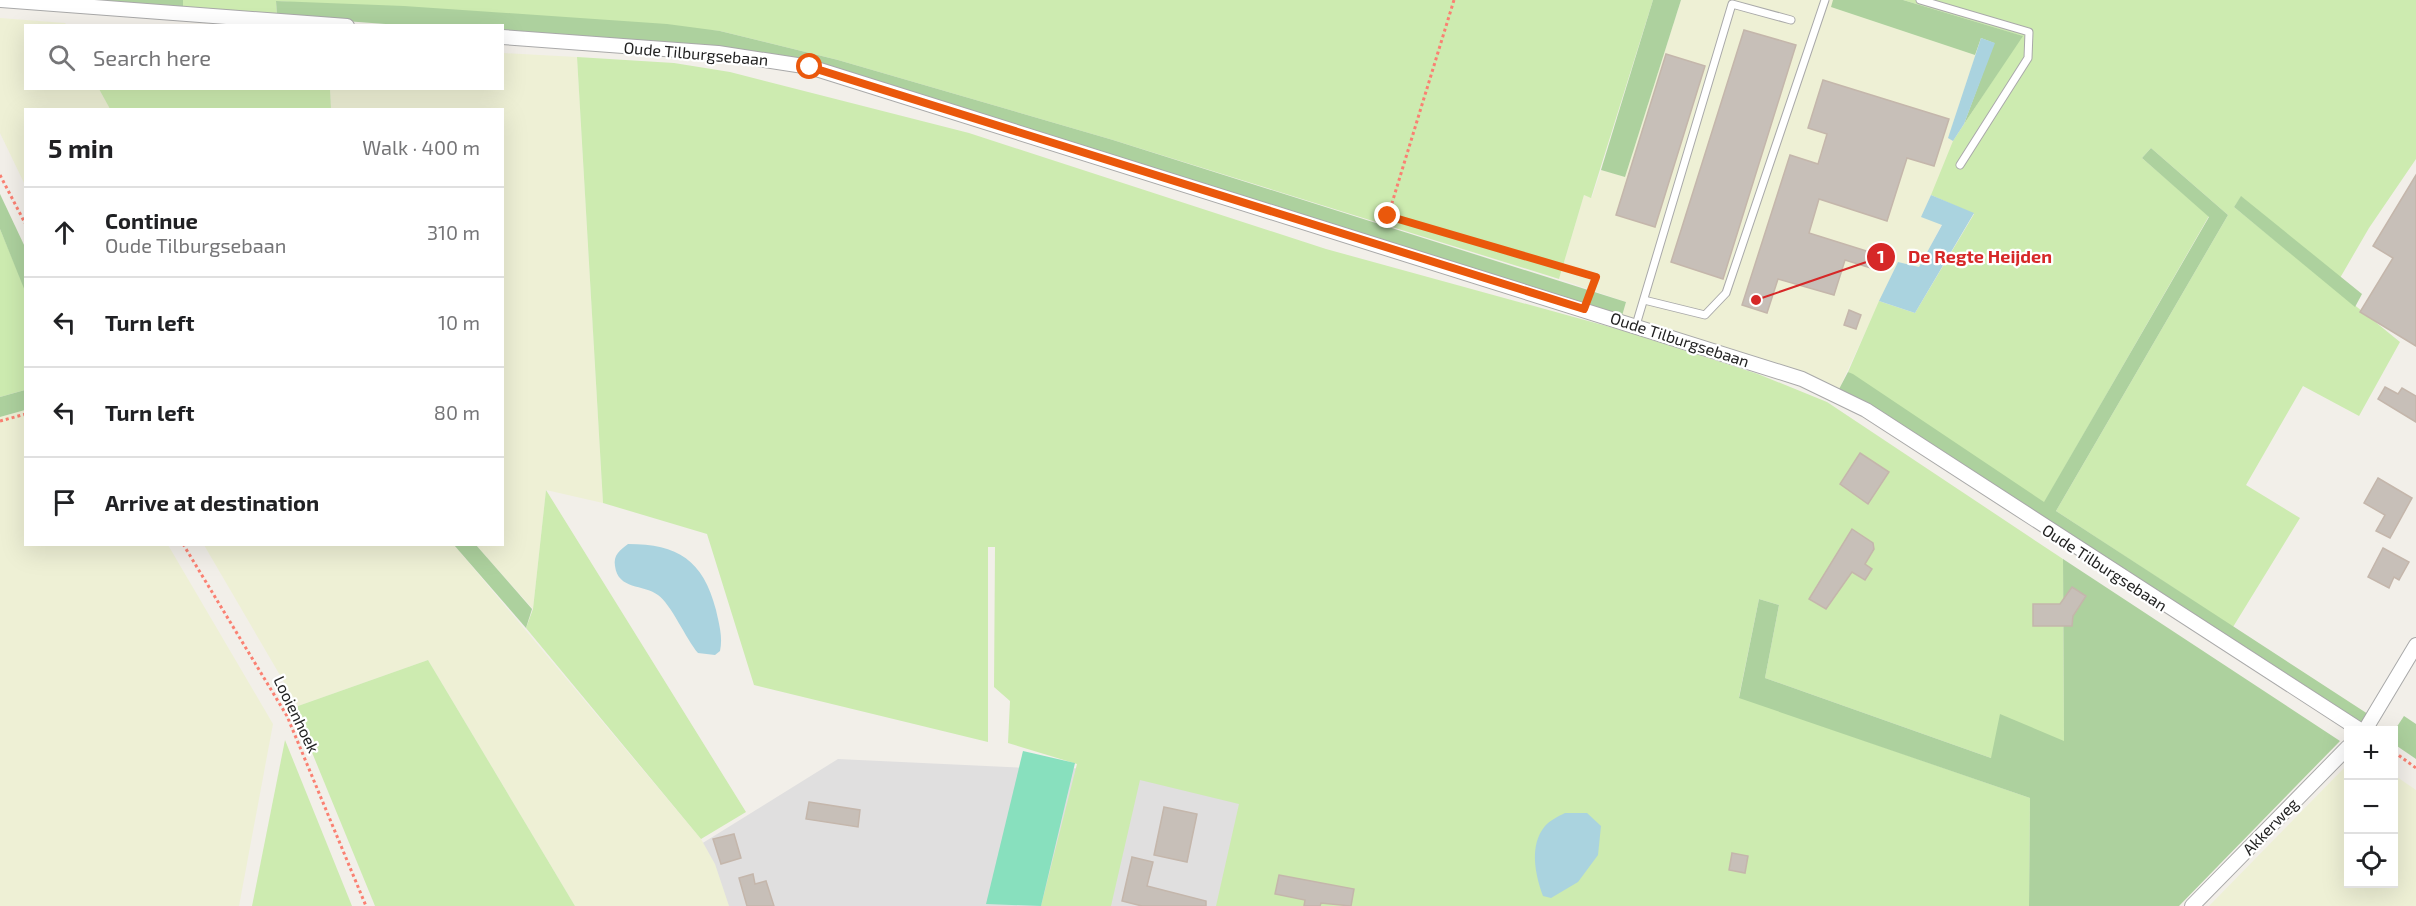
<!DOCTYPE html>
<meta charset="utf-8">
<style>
:root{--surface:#fff;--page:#f2f2f2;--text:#202124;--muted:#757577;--line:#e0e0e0}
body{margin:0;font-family:"Exo 2",sans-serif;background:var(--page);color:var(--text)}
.controls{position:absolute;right:18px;bottom:18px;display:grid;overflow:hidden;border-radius:0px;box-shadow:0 6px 24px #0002}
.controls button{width:54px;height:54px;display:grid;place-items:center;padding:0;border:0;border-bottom:2px solid var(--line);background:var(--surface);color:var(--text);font:30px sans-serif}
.stop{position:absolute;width:18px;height:18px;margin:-14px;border:4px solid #ea580c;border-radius:50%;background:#fff}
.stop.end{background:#ea580c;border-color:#fff;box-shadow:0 2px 6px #0008}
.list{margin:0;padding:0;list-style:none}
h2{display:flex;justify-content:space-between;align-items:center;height:78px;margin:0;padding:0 24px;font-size:26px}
h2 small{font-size:20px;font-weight:400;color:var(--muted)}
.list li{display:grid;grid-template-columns:39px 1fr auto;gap:18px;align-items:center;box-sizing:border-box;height:90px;padding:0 24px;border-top:2px solid var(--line)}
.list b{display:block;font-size:22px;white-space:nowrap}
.list p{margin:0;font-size:20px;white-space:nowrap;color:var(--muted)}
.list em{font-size:20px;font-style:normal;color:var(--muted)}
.icon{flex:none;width:33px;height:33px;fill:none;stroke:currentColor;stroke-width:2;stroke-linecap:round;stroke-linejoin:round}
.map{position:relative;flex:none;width:2416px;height:906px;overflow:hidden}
.search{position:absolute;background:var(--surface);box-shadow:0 6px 24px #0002;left:24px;top:24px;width:480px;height:66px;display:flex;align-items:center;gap:15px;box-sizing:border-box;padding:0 21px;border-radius:0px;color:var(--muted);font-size:22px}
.panel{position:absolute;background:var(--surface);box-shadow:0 6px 24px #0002;left:24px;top:108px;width:480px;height:438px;border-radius:0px}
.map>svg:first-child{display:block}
</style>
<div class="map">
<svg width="2416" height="906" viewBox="0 0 2416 906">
<rect width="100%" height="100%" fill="#f2efe9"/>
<path fill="#e0dfdf" d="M 838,759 L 1028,768 L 1184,769 L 1420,906 L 601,906 Z"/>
<g fill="#eef0d5">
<path d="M 1681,0 L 1903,0 L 2023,36 L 1931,195 L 1922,217 L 1942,224 L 1919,268 L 1898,262 L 1838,391 L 1622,316 L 1626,302 L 1559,279 L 1584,195 L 1592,197 L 1601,170 L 1625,176 Z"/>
<path d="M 0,18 L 65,23 L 67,25 L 26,26 L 26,88 L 99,89 L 110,109 L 26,110 L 25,185 L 0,133 Z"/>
<path d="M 503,53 L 577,57 L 603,503 L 546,490 L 533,609 L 476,545 L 502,544 L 502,110 L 331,109 L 330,89 L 502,88 Z"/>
<path d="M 25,410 L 26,544 L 168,545 L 273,724 L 239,906 L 0,906 L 0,417 Z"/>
<path d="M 204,545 L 454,545 L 701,839 L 715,864 L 729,906 L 575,906 L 428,660 L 298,706 Z"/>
<path d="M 2348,764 L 2348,884 L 2394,884 L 2394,775 L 2416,790 L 2416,906 L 2209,906 Z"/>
</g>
<g fill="#cdebb0">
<path d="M 183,0 L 1653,0 L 1591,198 L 1584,195 L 1559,279 L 1113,140 L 838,60 L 720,31 L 276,1 L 277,16 L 183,9 Z"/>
<path d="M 1903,0 L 2416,0 L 2416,159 L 2369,228 L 2340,278 L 2241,197 L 2234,207 L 2400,342 L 2359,416 L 2303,386 L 2246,485 L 2300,518 L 2233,627 L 2056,511 L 2228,215 L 2151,148 L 2142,158 L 2209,216 L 2044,503 L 1848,372 L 1879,301 L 1915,313 L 1974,214 L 1931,195 L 1953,141 L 2022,36 Z"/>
<path d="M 577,57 L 674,63 L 730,72 L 969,133 L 1326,249 L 1621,330 L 1758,374 L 1827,402 L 2063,559 L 2064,741 L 1991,758 L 1765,678 L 1779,605 L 1759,599 L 1739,697 L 2030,798 L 2029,906 L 1216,906 L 1239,804 L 1140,780 L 1111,906 L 1041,906 L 1077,764 L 1008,743 L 1010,701 L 994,687 L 995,547 L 988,547 L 988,742 L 754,685 L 707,534 L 603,503 Z"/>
<path d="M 99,89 L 330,89 L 331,109 L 110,109 Z"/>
<path d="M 0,229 L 26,291 L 25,390 L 0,397 Z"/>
<path d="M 546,490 L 746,812 L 701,839 L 526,628 L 533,609 Z"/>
<path d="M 428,660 L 575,906 L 375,906 L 295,711 L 298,706 Z"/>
<path d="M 285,740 L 352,906 L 252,906 Z"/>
</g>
<g fill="#add19e">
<path d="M 70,0 L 183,0 L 183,9 Z"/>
<path d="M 1653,0 L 1681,0 L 1625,177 L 1601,170 Z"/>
<path d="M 1833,0 L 1903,0 L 2023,36 L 1964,124 L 1994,43 L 1981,38 L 1975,55 L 1831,7 Z"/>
<path d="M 276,1 L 404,6 L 667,24 L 720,31 L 838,60 L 1113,140 L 1626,302 L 1622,316 L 860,77 L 503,33 L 502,26 L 399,25 L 277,16 Z"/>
<path d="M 2151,148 L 2228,215 L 2056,511 L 2371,716 L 2360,722 L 1838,391 L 1848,372 L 1853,374 L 2044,502 L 2209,217 L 2142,158 Z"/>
<path d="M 0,194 L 25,247 L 25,291 L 0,229 Z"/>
<path d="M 2241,196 L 2362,294 L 2355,307 L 2234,207 Z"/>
<path d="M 25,390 L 25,410 L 0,417 L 0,397 Z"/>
<path d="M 454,545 L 476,545 L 532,609 L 526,628 Z"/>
<path d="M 2063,559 L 2340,741 L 2179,906 L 2029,906 L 2030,798 L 1739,698 L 1759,599 L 1779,605 L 1765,678 L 1991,758 L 2000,714 L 2064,741 Z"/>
<path d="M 2404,716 L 2416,724 L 2416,759 L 2394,744 L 2394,731 Z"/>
</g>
<path fill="#88e0be" d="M 1023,751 L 1075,763 L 1041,906 L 986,904 Z"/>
<g fill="#aad3df">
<path d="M 1981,38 L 1995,43 L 1964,124 L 1953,141 L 1948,138 Z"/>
<path d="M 1931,195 L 1974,213 L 1915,313 L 1879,301 L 1898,262 L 1919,267 L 1942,225 L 1921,217 Z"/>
<path d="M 628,544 C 678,544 703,560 716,610 C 719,624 723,637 720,651 L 715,655 L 698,653 C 686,639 671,604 658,595 C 643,584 618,590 615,566 C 613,555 620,550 628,544 Z"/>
<path d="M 1565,813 L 1587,813 L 1601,826 L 1598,855 L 1578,882 L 1551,898 L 1543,896 C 1535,874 1529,845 1545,826 C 1549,821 1559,816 1565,813 Z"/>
</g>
<g fill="#c7bfb8" stroke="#c4b6ab" stroke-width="1.5">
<path d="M 1744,30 L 1796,45 L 1723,279 L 1671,262 Z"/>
<path d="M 1666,54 L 1705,66 L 1655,227 L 1616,215 Z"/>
<path d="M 1823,80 L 1949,119 L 1934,166 L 1907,158 L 1887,221 L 1819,199 L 1809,233 L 1876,254 L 1871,268 L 1845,260 L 1834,295 L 1778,279 L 1767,313 L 1742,305 L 1790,155 L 1818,164 L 1827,134 L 1808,128 Z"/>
<path d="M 2416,175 L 2416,346 L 2360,312 L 2393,258 L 2373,246 Z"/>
<path d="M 1849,310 L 1861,315 L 1856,329 L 1844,325 Z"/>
<path d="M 2385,387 L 2398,394 L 2402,388 L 2416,396 L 2416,422 L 2378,399 Z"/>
<path d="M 1860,453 L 1889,472 L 1868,504 L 1840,484 Z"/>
<path d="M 2378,478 L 2412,498 L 2390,538 L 2376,531 L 2385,515 L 2364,503 Z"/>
<path d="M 1852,529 L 1873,543 L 1874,549 L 1865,564 L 1872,569 L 1865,580 L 1852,572 L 1826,609 L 1809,599 Z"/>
<path d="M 2383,548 L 2409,562 L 2399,580 L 2394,577 L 2389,588 L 2368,577 Z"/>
<path d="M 2072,587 L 2086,596 L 2073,616 L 2072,626 L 2033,626 L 2033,604 L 2060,604 Z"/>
<path d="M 809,802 L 860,810 L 858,827 L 806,819 Z"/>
<path d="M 1164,807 L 1197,814 L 1187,862 L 1154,855 Z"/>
<path d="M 734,834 L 741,858 L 721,864 L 713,839 Z"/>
<path d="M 1732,853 L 1748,856 L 1745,873 L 1729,870 Z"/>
<path d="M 1132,857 L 1153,862 L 1147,886 L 1206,901 L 1206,906 L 1142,906 L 1122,901 Z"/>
<path d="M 753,874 L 755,884 L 766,881 L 774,906 L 747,906 L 739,878 Z"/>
<path d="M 1279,875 L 1354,889 L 1351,906 L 1321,903 L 1320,906 L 1304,906 L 1305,900 L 1275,894 Z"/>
</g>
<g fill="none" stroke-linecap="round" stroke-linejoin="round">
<defs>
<g id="service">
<path d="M 1920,0 L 2029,32 L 2028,58 L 1960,165"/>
<path d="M 1644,300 L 1705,315 L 1726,293 L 1825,0"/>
<path d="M 1636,325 L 1732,4 L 1791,20"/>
</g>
<g id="minor">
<path d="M 1,0 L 347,26"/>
<path d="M 502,37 L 718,53 L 810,67 L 1802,379 L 1866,410 L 2360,730"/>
<path d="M 2365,730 L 2416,645"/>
<path d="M 2192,906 L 2348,747"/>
</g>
</defs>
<use href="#service" stroke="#a9a9a9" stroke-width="9"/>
<use href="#minor" stroke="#a9a9a9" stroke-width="16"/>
<g stroke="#fa8072" stroke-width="3" stroke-dasharray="3 3" stroke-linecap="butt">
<path d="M 1454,0 L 1388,216 L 1596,277 L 1589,296"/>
<path d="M 0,175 L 26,225"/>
<path d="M 0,421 L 26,414"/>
<path d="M 183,544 L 287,716 L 366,906"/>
<path d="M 2394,752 L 2416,768"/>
</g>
<use href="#service" stroke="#fff" stroke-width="7"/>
<use href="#minor" stroke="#fff" stroke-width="14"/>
</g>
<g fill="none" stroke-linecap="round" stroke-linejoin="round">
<path stroke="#ea580c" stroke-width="8" d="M 810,67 L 1584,309 L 1596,277 L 1388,216"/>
</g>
<g text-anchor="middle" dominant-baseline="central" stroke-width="4.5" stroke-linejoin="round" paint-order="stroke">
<g font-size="16" fill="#222" stroke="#fff">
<text transform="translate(696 53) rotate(5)">Oude Tilburgsebaan</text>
<text transform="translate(1680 339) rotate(18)">Oude Tilburgsebaan</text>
<text transform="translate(2105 567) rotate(33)">Oude Tilburgsebaan</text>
<text transform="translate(297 714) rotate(64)">Looienhoek</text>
<text transform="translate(2270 826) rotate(-46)">Akkerweg</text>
</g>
</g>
<path fill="none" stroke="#d62828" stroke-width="2" d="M1756 300L1881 257"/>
<g fill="#d62828" stroke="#fff" stroke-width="2">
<circle cx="1756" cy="300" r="6"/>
<circle cx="1881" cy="257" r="15"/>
</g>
<g font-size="18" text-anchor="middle" font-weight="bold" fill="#fff">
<text x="1881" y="263">1</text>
</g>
<g font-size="18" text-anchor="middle" font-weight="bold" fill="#d62828" stroke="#fff" stroke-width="4.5" stroke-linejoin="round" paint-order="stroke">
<text x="1980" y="263">De Regte Heijden</text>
</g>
</svg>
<div class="controls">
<button>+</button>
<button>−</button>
<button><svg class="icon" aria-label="locate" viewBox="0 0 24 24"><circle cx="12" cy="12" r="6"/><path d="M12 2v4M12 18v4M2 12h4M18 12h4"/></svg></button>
</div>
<div class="stop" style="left:810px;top:67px"></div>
<div class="stop end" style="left:1388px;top:216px"></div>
<div class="search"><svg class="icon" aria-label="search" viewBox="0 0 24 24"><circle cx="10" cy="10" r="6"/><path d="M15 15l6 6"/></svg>Search here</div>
<section class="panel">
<h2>5 min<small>Walk · 400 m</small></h2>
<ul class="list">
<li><svg class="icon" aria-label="ahead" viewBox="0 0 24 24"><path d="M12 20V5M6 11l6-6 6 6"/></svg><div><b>Continue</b><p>Oude Tilburgsebaan</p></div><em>310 m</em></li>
<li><svg class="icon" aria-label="left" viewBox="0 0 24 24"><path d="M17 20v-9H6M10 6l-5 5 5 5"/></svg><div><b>Turn left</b></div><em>10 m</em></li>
<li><svg class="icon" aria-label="left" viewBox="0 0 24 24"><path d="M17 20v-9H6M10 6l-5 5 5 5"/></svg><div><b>Turn left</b></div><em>80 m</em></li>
<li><svg class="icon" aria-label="arrive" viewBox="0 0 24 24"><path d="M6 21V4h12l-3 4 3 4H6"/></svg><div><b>Arrive at destination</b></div></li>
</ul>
</section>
</div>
